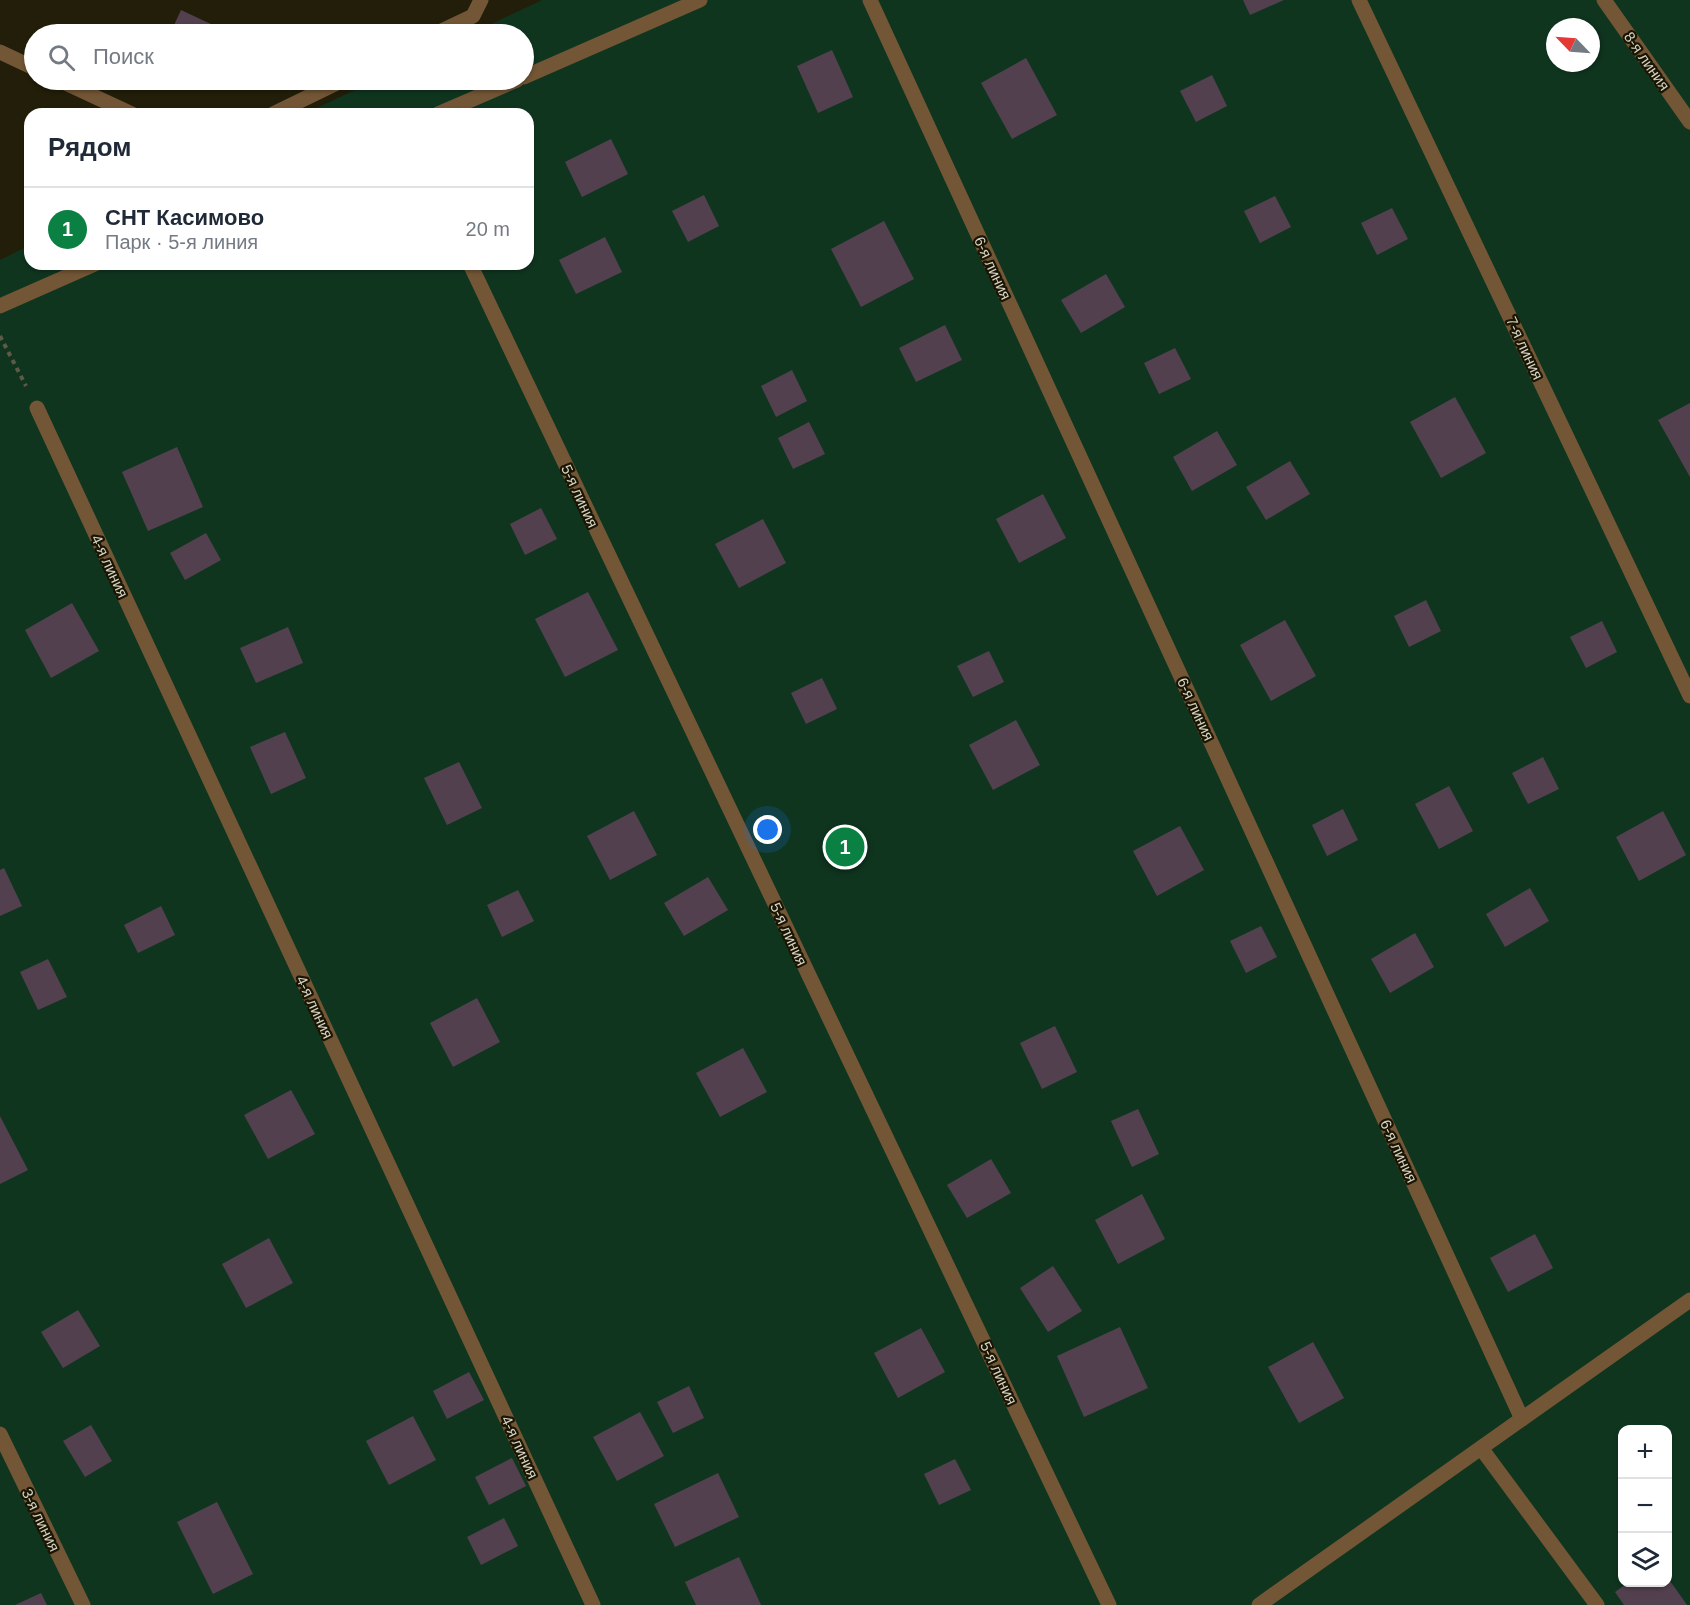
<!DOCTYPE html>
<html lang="ru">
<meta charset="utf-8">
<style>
:root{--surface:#fff;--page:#f6f6f7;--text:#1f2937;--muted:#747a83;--line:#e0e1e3;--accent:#0b8043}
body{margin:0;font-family:Arial,sans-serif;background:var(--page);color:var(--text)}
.controls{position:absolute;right:18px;bottom:18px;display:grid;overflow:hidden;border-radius:12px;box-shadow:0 2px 4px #0004}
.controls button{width:54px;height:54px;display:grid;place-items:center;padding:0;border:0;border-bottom:2px solid var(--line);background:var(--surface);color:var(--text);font:30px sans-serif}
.compass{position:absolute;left:1546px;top:18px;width:54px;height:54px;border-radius:50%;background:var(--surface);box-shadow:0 2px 4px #0004;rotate:295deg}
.you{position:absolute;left:768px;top:830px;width:21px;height:21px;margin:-15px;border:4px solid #fff;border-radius:50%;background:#1a73e8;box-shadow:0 0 0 9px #1a73e833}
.badge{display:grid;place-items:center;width:39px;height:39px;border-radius:50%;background:var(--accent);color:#fff;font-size:20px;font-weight:700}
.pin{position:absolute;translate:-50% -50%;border:3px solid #fff;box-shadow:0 2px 6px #0006}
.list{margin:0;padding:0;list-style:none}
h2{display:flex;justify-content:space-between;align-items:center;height:78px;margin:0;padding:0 24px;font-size:26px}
h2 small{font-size:20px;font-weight:400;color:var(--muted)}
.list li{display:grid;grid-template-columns:39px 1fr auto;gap:18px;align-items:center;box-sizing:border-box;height:84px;padding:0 24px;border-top:2px solid var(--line)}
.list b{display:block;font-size:22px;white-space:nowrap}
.list p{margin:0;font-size:20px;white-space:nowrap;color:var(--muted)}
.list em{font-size:20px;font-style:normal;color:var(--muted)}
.icon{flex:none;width:33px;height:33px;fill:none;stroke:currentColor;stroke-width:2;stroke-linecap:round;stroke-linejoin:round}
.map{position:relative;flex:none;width:1690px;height:1605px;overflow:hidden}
.search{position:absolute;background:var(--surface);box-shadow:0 2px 4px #0004;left:24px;top:24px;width:510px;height:66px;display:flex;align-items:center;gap:15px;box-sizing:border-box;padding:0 21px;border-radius:33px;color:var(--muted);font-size:22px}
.panel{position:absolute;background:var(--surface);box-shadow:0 2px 4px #0004;left:24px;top:108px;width:510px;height:162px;border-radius:18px}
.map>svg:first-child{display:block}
</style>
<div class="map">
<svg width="1690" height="1605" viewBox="0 0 1690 1605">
<rect width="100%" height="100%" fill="#221e09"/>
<path fill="#0f351f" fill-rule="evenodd" d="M 542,0 L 1690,0 L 1690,1605 L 0,1605 L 0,260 L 30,245 L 30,264 L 528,264 L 528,114 L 304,114 L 376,80 L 524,80 L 524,34 L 470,34 ZM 1555,27 L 1591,27 L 1591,63 L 1555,63 ZM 1622,1430 L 1668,1430 L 1668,1582 L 1622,1582 Z"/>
<g fill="#53404e">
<path d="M 1243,0 L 1284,0 L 1250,15 Z"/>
<path d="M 181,10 L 213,25 L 208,34 L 170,34 Z"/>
<path d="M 832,50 L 853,97 L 818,113 L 797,66 Z"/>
<path d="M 1026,58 L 1057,115 L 1012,139 L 981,83 Z"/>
<path d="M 1212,75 L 1227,106 L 1196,122 L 1180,91 Z"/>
<path d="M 611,139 L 628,174 L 582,197 L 565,162 Z"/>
<path d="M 704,195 L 719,226 L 688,242 L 672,211 Z"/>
<path d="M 1275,196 L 1291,227 L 1260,243 L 1244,211 Z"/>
<path d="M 1392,208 L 1408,239 L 1377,255 L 1361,223 Z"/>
<path d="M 884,221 L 914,279 L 861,307 L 831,249 Z"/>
<path d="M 605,237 L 622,272 L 576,294 L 559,260 Z"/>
<path d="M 1106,274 L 1125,307 L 1081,333 L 1061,300 Z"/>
<path d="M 945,325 L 962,360 L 916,382 L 899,348 Z"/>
<path d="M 1175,348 L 1191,379 L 1159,394 L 1144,363 Z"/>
<path d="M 792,370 L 807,401 L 776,417 L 761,386 Z"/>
<path d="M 1455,397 L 1486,453 L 1441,478 L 1410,422 Z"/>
<path d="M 1690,403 L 1690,477 L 1658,420 Z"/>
<path d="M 809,422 L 825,454 L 793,469 L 778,438 Z"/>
<path d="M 1217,431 L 1237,465 L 1192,491 L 1173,457 Z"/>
<path d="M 177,447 L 203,507 L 148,531 L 122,472 Z"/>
<path d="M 1290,461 L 1310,494 L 1266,520 L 1246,487 Z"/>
<path d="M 1043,494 L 1066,538 L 1019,563 L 996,519 Z"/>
<path d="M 541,508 L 557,539 L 525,555 L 510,524 Z"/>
<path d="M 763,519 L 786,563 L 739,588 L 715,544 Z"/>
<path d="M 206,533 L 221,560 L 185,580 L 170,553 Z"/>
<path d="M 588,592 L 618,650 L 565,677 L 535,619 Z"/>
<path d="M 1426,600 L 1441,631 L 1409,647 L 1394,616 Z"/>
<path d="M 72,603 L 99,651 L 51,678 L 25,630 Z"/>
<path d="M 1285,620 L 1316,676 L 1271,701 L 1240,645 Z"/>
<path d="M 1602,621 L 1617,652 L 1586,668 L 1570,637 Z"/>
<path d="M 288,627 L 303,663 L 256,683 L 240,648 Z"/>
<path d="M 989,651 L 1004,682 L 973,697 L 957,666 Z"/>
<path d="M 822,678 L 837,709 L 806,724 L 791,693 Z"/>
<path d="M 1016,720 L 1040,765 L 993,790 L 969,745 Z"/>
<path d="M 285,732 L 306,778 L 271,794 L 250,747 Z"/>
<path d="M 1543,757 L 1559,789 L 1528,804 L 1512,773 Z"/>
<path d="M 459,762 L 482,808 L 447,825 L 424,778 Z"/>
<path d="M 1449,786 L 1473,831 L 1439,849 L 1415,804 Z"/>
<path d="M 1343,809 L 1358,840 L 1327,856 L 1312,825 Z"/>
<path d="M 634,811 L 657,855 L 610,880 L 587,836 Z"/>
<path d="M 1663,811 L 1686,855 L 1639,881 L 1616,837 Z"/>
<path d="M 1180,826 L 1204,870 L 1157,896 L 1133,851 Z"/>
<path d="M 4,868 L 22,906 L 0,916 L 0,870 Z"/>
<path d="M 708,877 L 728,910 L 684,936 L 664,903 Z"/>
<path d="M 1530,888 L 1549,921 L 1505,947 L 1486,914 Z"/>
<path d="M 518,890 L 534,921 L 502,937 L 487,905 Z"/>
<path d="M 161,906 L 175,935 L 138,953 L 124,925 Z"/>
<path d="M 1261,926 L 1277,957 L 1246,973 L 1230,941 Z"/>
<path d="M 1415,933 L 1434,967 L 1390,993 L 1371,959 Z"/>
<path d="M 48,959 L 67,997 L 38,1010 L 20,972 Z"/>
<path d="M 477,998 L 500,1042 L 453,1067 L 430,1023 Z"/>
<path d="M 1055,1026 L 1077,1072 L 1042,1089 L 1020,1043 Z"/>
<path d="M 743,1048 L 767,1092 L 720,1117 L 696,1073 Z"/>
<path d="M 291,1090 L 315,1134 L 268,1159 L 244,1115 Z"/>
<path d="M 1138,1109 L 1159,1154 L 1132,1167 L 1111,1121 Z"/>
<path d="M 0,1116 L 28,1170 L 0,1184 Z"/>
<path d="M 991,1159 L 1011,1193 L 967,1218 L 947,1185 Z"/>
<path d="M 1142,1194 L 1165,1239 L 1118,1264 L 1095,1220 Z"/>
<path d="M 1535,1234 L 1553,1268 L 1508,1292 L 1490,1258 Z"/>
<path d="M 269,1238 L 293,1283 L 246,1308 L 222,1264 Z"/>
<path d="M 1053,1266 L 1082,1311 L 1048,1332 L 1020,1288 Z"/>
<path d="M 78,1310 L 100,1346 L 63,1368 L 41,1332 Z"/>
<path d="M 1120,1327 L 1148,1388 L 1084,1417 L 1057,1356 Z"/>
<path d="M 921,1328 L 945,1372 L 898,1398 L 874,1353 Z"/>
<path d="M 1313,1342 L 1344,1398 L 1299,1423 L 1268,1367 Z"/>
<path d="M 469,1372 L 484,1400 L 447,1419 L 433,1391 Z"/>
<path d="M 689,1386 L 704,1418 L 673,1433 L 657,1402 Z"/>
<path d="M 640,1412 L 664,1456 L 617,1481 L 593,1437 Z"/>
<path d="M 413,1416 L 436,1460 L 389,1485 L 366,1441 Z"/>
<path d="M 91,1425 L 112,1461 L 85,1477 L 63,1441 Z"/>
<path d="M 512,1458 L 526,1486 L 489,1505 L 475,1477 Z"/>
<path d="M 955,1459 L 971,1490 L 939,1505 L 924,1474 Z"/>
<path d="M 718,1473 L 739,1517 L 675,1547 L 654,1504 Z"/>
<path d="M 217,1502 L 253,1574 L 213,1594 L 177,1522 Z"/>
<path d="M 504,1518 L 518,1546 L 481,1565 L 467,1537 Z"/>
<path d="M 739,1557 L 761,1605 L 696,1605 L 685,1582 Z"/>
<path d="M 1668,1578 L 1687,1605 L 1624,1605 L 1615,1592 L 1629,1582 L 1668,1582 Z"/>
<path d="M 41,1593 L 47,1605 L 15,1605 Z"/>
</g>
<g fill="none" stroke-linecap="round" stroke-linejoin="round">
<path stroke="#5e5a48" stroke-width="4" stroke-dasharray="4.5 4.5" stroke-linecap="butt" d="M 0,336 L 26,386"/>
<g stroke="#735635" stroke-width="15">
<path d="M 870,0 L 1522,1419"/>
<path d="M 1359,0 L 1690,696"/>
<path d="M 1604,0 L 1690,122"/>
<path d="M 435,34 L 473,16 L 481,0"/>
<path d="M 0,52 L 34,68"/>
<path d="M 524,77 L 700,0"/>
<path d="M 59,80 L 132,114"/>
<path d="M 273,114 L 343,80"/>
<path d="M 438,114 L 517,80"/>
<path d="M 470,264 L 1109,1605"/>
<path d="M 0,306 L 95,264"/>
<path d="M 37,408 L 593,1605"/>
<path d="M 0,1434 L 83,1605"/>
<path d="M 1481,1448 L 1597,1605"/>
<path d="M 1259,1605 L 1690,1300"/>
</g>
</g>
<g text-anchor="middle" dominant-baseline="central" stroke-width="4.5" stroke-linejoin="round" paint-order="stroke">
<g font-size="15" fill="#d6d3c6" stroke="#191502">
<text transform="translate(1647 61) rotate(55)">8-я линия</text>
<text transform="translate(993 268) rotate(65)">6-я линия</text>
<text transform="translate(1525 348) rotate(65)">7-я линия</text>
<text transform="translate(580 496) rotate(65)">5-я линия</text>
<text transform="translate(110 566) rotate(65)">4-я линия</text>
<text transform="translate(1196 709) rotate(65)">6-я линия</text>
<text transform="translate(789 934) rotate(65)">5-я линия</text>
<text transform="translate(315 1007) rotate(65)">4-я линия</text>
<text transform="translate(1399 1151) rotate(65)">6-я линия</text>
<text transform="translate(999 1373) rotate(65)">5-я линия</text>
<text transform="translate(520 1447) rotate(65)">4-я линия</text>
<text transform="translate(41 1520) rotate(64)">3-я линия</text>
</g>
</g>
</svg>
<div class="controls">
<button>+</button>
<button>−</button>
<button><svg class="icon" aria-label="layers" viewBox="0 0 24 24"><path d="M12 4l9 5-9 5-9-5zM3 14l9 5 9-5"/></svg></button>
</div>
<svg class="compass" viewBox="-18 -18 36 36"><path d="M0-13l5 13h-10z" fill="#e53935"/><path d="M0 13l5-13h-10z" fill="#747a83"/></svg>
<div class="you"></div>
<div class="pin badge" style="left:845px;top:847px">1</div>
<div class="search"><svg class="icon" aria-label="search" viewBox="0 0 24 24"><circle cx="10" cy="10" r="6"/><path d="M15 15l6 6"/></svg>Поиск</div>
<section class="panel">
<h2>Рядом<small></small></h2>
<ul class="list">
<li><span class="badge">1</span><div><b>СНТ Касимово</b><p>Парк · 5-я линия</p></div><em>20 m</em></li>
</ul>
</section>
</div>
